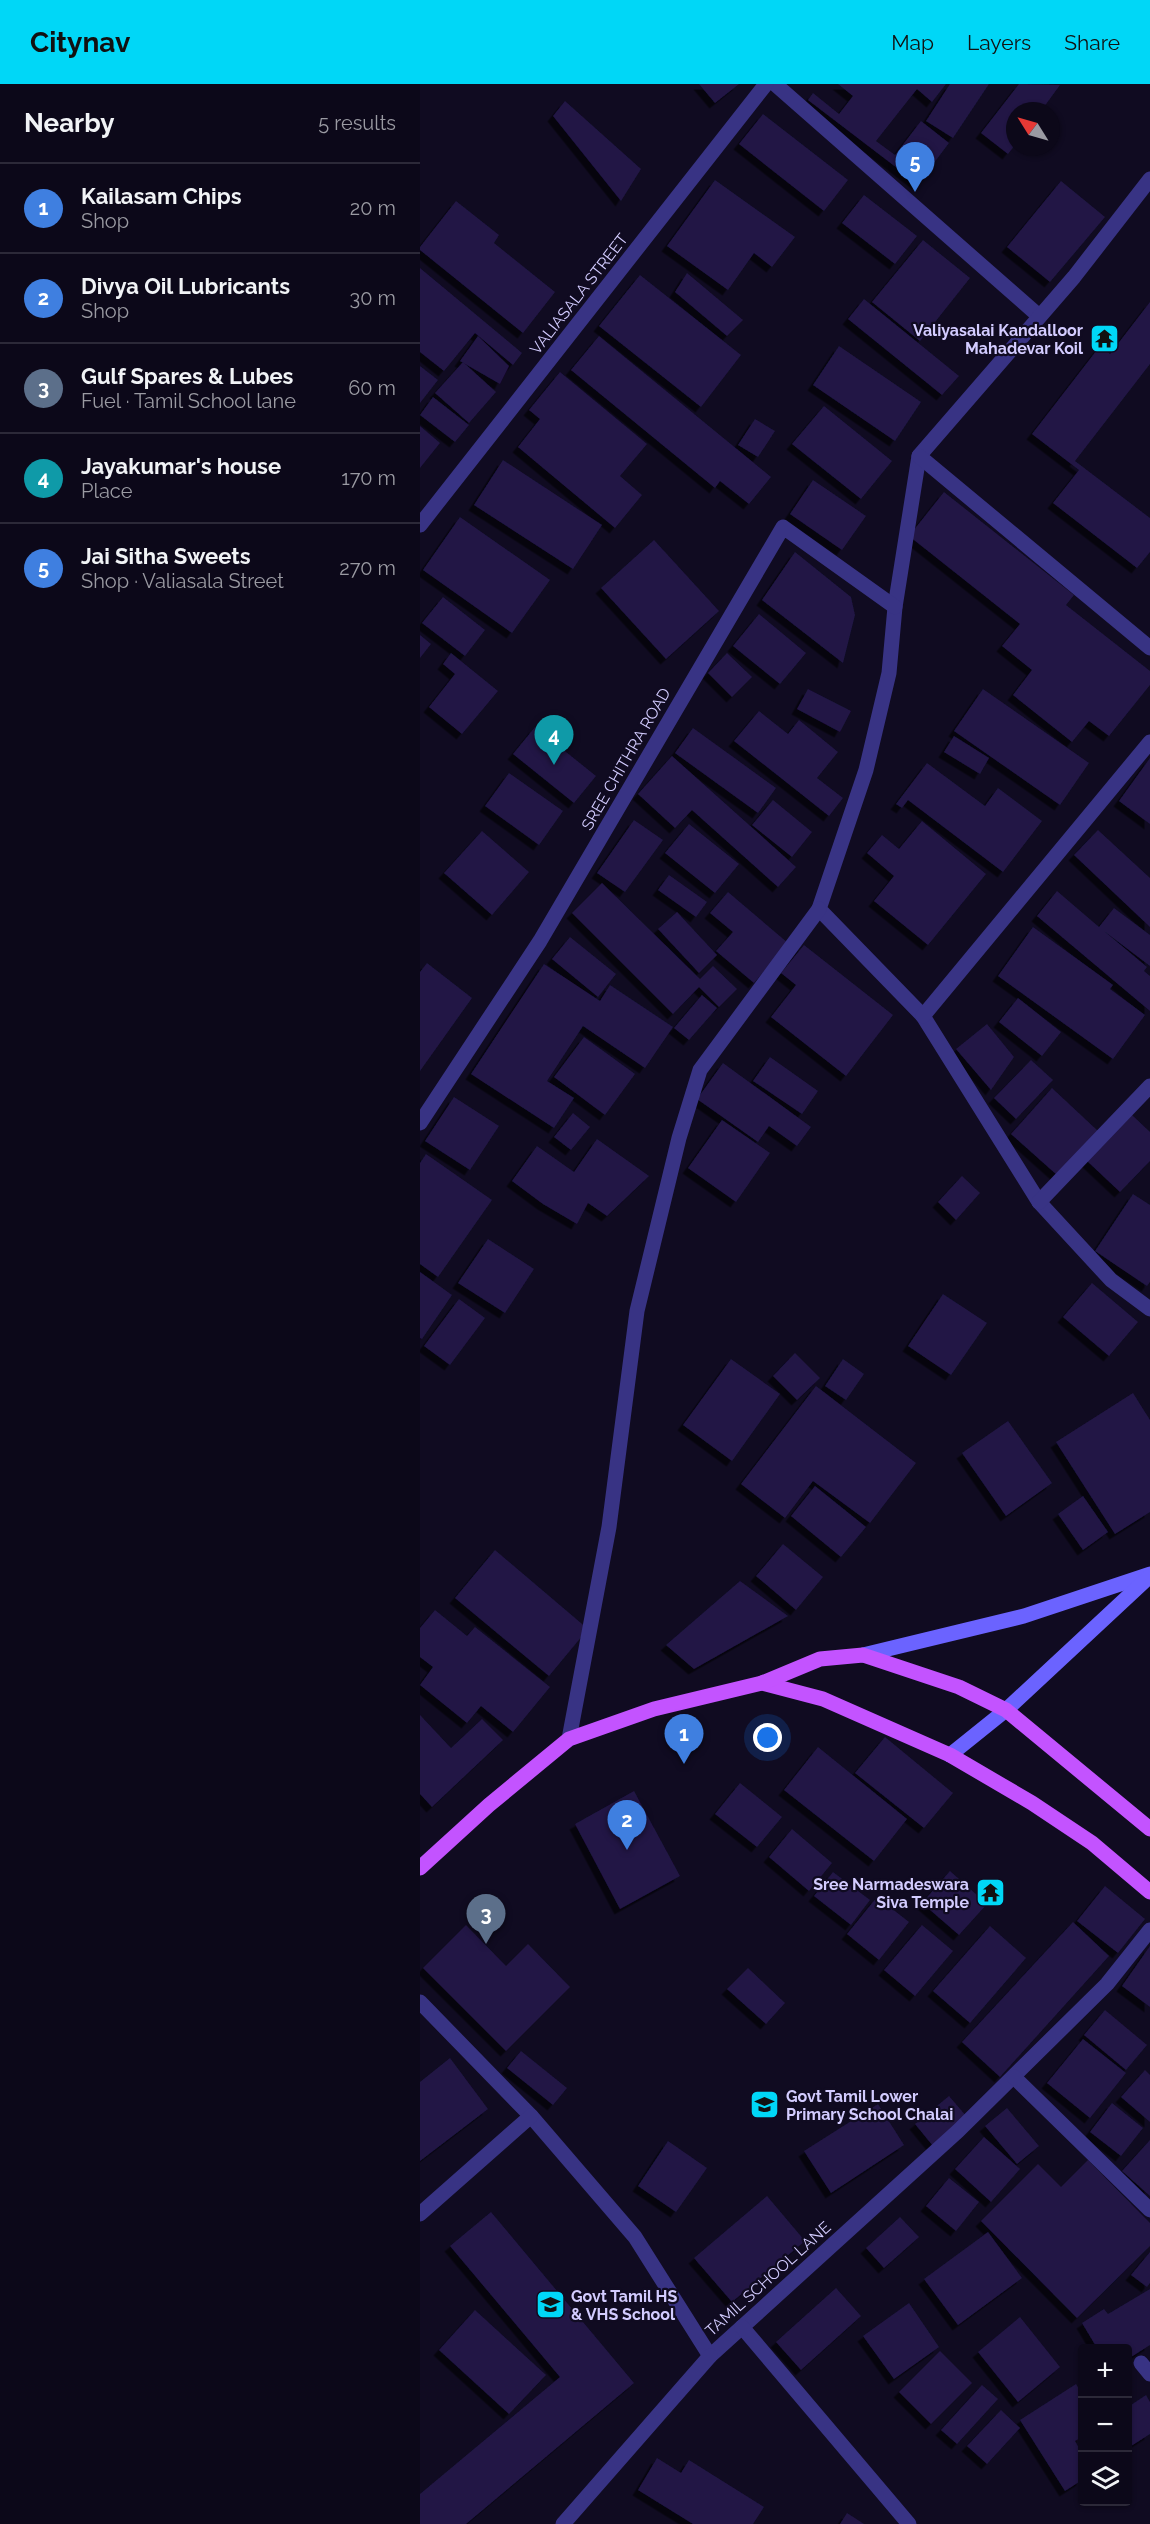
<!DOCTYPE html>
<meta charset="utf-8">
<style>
:root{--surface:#0c0819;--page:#151122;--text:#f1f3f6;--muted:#9a9aa2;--line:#2c2938;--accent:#00d7f7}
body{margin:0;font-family:Raleway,sans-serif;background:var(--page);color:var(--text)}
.controls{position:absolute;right:18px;bottom:18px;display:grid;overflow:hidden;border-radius:6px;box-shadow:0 2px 4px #0004}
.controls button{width:54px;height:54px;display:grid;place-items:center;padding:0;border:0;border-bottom:2px solid var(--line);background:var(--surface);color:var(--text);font:30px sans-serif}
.compass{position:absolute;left:586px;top:18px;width:54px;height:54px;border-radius:50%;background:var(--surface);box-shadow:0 2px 4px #0004;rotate:307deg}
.you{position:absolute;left:348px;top:1654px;width:21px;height:21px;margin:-15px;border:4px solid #fff;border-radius:50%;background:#1a73e8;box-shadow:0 0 0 9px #1a73e833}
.badge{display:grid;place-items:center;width:39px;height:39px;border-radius:50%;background:var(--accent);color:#fff;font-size:20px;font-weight:700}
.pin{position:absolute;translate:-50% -50px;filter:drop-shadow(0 2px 3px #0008)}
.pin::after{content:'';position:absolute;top:32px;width:21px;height:18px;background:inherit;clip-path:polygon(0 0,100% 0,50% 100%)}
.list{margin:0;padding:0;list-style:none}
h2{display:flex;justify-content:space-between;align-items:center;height:78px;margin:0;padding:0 24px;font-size:26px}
h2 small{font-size:20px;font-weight:400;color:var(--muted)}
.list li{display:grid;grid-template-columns:39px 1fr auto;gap:18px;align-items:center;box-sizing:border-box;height:90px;padding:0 24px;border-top:2px solid var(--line)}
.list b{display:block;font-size:22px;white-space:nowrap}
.list p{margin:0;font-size:20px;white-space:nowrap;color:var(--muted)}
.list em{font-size:20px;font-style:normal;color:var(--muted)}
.icon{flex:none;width:33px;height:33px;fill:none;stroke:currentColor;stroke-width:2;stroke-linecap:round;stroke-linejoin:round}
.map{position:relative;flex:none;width:730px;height:2440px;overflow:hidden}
header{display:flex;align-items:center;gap:36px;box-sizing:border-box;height:84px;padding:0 30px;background:var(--accent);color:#111}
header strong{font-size:28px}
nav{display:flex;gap:33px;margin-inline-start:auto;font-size:21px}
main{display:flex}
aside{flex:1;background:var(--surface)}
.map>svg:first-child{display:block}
</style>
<header>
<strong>Citynav</strong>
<nav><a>Map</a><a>Layers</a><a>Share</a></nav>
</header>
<main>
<aside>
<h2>Nearby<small>5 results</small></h2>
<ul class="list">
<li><span class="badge" style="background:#3f7fe0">1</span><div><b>Kailasam Chips</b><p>Shop</p></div><em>20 m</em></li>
<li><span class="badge" style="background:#3f7fe0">2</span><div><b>Divya Oil Lubricants</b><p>Shop</p></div><em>30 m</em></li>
<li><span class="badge" style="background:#5c6f8a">3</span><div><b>Gulf Spares &amp; Lubes</b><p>Fuel · Tamil School lane</p></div><em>60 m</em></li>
<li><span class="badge" style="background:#0f9aa8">4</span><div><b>Jayakumar's house</b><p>Place</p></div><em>170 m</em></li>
<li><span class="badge" style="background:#3f7fe0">5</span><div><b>Jai Sitha Sweets</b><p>Shop · Valiasala Street</p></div><em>270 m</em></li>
</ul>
</aside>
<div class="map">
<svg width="730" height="2440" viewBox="0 0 730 2440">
<defs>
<filter id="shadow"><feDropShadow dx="-5.5" dy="5.5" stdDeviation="0" flood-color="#0009"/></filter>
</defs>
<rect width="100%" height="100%" fill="#100b21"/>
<g fill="#201644" filter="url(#shadow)">
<path d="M 279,0 L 319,0 L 295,19 Z"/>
<path d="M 418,0 L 526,0 L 512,18 L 497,5 L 456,57 L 475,71 L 501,37 L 529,59 L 498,100 L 388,16 L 393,9 L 419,30 L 433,12 Z"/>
<path d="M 530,0 L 569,0 L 533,54 L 506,37 Z"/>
<path d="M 599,0 L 640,1 L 621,27 L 595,27 L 595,61 L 588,70 L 561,49 Z"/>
<path d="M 145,17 L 221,85 L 201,117 L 133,32 Z"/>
<path d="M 343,30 L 428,96 L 404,127 L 319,60 Z"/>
<path d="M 295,96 L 375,153 L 352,183 L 334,169 L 308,206 L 247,162 Z"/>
<path d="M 641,97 L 685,133 L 630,198 L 587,163 Z"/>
<path d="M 444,111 L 497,152 L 475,180 L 422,139 Z"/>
<path d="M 36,117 L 79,151 L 74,159 L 135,208 L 103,249 L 0,166 L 0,163 Z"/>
<path d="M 503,156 L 550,194 L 500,257 L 452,218 Z"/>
<path d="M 0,184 L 102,269 L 93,281 L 55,249 L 24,287 L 0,268 Z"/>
<path d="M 267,189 L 323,236 L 307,252 L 255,208 Z"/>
<path d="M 220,191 L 321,271 L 281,323 L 179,242 Z"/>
<path d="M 444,215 L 539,292 L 522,311 L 428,235 Z"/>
<path d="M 730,218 L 730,280 L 655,377 L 730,434 L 730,468 L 717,484 L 633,419 L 659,386 L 612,350 L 680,262 L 690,270 Z"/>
<path d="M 58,252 L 89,282 L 80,300 L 40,277 Z"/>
<path d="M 179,252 L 351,393 L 329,420 L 300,397 L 295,404 L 151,286 Z"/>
<path d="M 419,262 L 501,318 L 475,357 L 393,301 Z"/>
<path d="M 43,278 L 76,308 L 49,339 L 15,309 Z"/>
<path d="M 0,282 L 18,296 L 0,319 Z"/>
<path d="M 140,288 L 227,360 L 200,392 L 222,411 L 195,444 L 98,363 L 120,335 L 109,326 Z"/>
<path d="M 13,313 L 49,341 L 35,358 L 0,331 Z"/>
<path d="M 404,322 L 472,377 L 441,415 L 372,360 Z"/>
<path d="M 335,335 L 355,347 L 338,373 L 318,361 Z"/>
<path d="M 0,342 L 20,359 L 0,384 Z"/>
<path d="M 83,376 L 182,441 L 153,485 L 54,421 Z"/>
<path d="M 393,396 L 446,432 L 422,466 L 370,430 Z"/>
<path d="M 524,408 L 654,511 L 646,521 L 730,587 L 730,601 L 689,652 L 669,637 L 652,658 L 593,611 L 612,586 L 582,562 L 600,540 L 489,452 Z"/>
<path d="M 40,433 L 130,496 L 92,549 L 3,486 Z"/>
<path d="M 234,456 L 299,527 L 246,575 L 181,504 Z"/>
<path d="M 375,468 L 431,513 L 435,531 L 423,579 L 342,516 Z"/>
<path d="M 23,513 L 65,546 L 45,572 L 2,539 Z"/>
<path d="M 339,530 L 386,569 L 360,600 L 313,562 Z"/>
<path d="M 0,551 L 11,560 L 0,574 Z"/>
<path d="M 31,569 L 78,607 L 42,650 L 9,623 L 35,590 L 23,580 Z"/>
<path d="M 307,569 L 332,593 L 312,613 L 288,589 Z"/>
<path d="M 388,605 L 431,627 L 420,648 L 377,625 Z"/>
<path d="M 563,605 L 669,679 L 640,721 L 534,647 Z"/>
<path d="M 339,627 L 368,650 L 379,636 L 418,668 L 397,694 L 423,714 L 409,732 L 314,657 Z"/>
<path d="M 115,643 L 176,692 L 154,719 L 93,670 Z"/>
<path d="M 273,644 L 356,704 L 338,729 L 255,669 Z"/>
<path d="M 534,652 L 569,674 L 560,690 L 524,668 Z"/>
<path d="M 252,672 L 376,783 L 358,803 L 272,726 L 255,744 L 218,710 Z"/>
<path d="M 730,674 L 730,740 L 699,717 Z"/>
<path d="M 507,679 L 565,722 L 578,704 L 622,737 L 583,788 L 488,716 L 482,724 L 476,720 Z"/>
<path d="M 89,689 L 143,727 L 119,761 L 65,722 Z"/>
<path d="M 353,716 L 392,748 L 372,773 L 332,741 Z"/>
<path d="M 214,736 L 243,756 L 205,808 L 177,789 Z"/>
<path d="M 502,737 L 566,790 L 508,861 L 454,817 L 474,792 L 447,769 L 462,751 L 479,765 Z"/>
<path d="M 269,740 L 319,780 L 295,809 L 245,769 Z"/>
<path d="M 678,746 L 730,794 L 730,843 L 654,771 Z"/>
<path d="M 62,747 L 109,788 L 72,831 L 24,789 Z"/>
<path d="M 249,791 L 287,818 L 276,833 L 238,806 Z"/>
<path d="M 182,799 L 280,895 L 293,882 L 317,905 L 299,923 L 279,903 L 253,930 L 152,829 Z"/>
<path d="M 637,807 L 679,843 L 694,824 L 730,851 L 730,882 L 684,847 L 727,883 L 724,887 L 730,892 L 730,927 L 617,832 Z"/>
<path d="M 308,808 L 368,859 L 334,899 L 296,867 L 313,848 L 290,829 Z"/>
<path d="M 257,828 L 297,871 L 279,889 L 238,845 Z"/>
<path d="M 613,843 L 693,901 L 690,905 L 725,931 L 693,975 L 578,892 Z"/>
<path d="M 150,853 L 196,890 L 178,913 L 132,875 Z"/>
<path d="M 384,861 L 473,931 L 426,992 L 351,933 L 376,901 L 361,889 Z"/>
<path d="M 7,879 L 52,914 L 0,987 L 0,888 Z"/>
<path d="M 124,880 L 180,917 L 190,901 L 253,943 L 225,984 L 163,942 L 127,997 L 154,1014 L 134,1044 L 51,990 Z"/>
<path d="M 282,911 L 297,924 L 269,956 L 254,944 Z"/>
<path d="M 598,914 L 641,948 L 622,972 L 579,938 Z"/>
<path d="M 567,940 L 594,973 L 571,1006 L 536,965 Z"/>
<path d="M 164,953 L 215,990 L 185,1031 L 134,993 Z"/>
<path d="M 350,973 L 398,1007 L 382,1030 L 333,997 Z"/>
<path d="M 611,976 L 633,996 L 596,1035 L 574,1014 Z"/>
<path d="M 303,979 L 391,1043 L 377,1062 L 349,1042 L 338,1058 L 277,1015 Z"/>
<path d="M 632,1004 L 678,1047 L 637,1091 L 591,1050 Z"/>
<path d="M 34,1013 L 79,1042 L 50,1086 L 5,1057 Z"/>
<path d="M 153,1029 L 170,1043 L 151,1066 L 134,1053 Z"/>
<path d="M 711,1030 L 730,1048 L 730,1077 L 700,1108 L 666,1076 Z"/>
<path d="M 302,1036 L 350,1069 L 316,1118 L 268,1084 Z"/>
<path d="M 177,1055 L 229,1092 L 187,1132 L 168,1119 L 157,1140 L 123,1120 L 92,1097 L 117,1062 L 154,1088 Z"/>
<path d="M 6,1070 L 72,1116 L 18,1193 L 0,1180 L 0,1079 Z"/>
<path d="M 542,1092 L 560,1109 L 536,1136 L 518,1118 Z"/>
<path d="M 713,1110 L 730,1121 L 730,1198 L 727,1202 L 675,1167 Z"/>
<path d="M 68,1155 L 114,1185 L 85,1229 L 38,1199 Z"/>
<path d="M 0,1188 L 32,1211 L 2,1255 L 0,1254 Z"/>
<path d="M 672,1199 L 718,1238 L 689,1272 L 643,1233 Z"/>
<path d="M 523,1210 L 567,1239 L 531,1291 L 488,1262 Z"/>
<path d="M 39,1215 L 65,1234 L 30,1281 L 4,1262 Z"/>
<path d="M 375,1269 L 400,1294 L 377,1316 L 353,1292 Z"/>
<path d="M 311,1275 L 360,1310 L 312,1377 L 263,1341 Z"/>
<path d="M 423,1275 L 444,1290 L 426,1316 L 405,1302 Z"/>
<path d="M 396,1302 L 496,1379 L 450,1439 L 393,1397 L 365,1434 L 321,1400 Z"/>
<path d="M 713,1309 L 730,1336 L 730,1428 L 695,1450 L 636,1358 Z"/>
<path d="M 588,1337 L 632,1399 L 586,1432 L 542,1369 Z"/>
<path d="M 395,1402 L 446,1443 L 421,1473 L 371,1432 Z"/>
<path d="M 663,1412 L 688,1448 L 663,1466 L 638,1430 Z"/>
<path d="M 363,1460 L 403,1493 L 376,1526 L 336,1492 Z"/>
<path d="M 75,1466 L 168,1545 L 129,1592 L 35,1514 Z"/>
<path d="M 320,1497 L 368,1532 L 274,1585 L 246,1561 Z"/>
<path d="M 15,1526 L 47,1552 L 55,1543 L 130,1603 L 93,1648 L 61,1622 L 47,1639 L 0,1601 L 13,1583 L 0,1573 L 0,1544 Z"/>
<path d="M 0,1631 L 31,1664 L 62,1635 L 83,1656 L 12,1723 L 0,1710 Z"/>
<path d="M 465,1653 L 533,1709 L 504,1744 L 435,1689 Z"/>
<path d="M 398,1663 L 487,1735 L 454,1777 L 364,1706 Z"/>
<path d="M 320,1699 L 362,1733 L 337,1763 L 295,1730 Z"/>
<path d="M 214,1707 L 260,1792 L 200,1825 L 155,1740 Z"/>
<path d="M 372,1745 L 412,1779 L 389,1807 L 349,1773 Z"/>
<path d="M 530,1787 L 567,1820 L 539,1851 L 502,1819 Z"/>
<path d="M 413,1788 L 450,1816 L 431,1841 L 394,1812 Z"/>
<path d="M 685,1802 L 725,1835 L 698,1869 L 657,1837 Z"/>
<path d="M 457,1813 L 489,1838 L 459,1876 L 427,1850 Z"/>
<path d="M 653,1838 L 689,1872 L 580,1993 L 542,1958 Z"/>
<path d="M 46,1841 L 86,1882 L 108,1860 L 150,1903 L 86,1967 L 3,1884 Z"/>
<path d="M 502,1841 L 533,1867 L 495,1912 L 464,1886 Z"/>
<path d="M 570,1842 L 606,1874 L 550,1939 L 513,1907 Z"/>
<path d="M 730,1862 L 730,1923 L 702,1902 Z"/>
<path d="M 328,1884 L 365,1919 L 346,1940 L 307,1905 Z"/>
<path d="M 685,1926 L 727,1961 L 706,1986 L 664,1951 Z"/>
<path d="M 663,1955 L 706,1989 L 670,2034 L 627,1999 Z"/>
<path d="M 101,1967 L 147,2004 L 133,2021 L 87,1984 Z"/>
<path d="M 30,1974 L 68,2025 L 0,2077 L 0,1998 Z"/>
<path d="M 725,1986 L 730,1991 L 730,2038 L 701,2013 Z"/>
<path d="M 529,2012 L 547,2033 L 513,2062 L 495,2040 Z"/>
<path d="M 692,2019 L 723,2044 L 701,2072 L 670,2048 Z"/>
<path d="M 458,2020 L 484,2061 L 411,2109 L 384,2067 Z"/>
<path d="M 587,2024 L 619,2062 L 597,2080 L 565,2042 Z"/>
<path d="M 564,2053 L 600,2085 L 571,2118 L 535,2085 Z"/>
<path d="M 730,2056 L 730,2112 L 702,2087 Z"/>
<path d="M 248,2057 L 287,2084 L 256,2128 L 218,2102 Z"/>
<path d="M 668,2076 L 730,2139 L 730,2162 L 657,2234 L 561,2137 L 618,2080 L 641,2103 Z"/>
<path d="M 529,2094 L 559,2118 L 536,2147 L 506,2122 Z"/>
<path d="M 347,2112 L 385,2157 L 312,2218 L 274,2174 Z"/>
<path d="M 71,2128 L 214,2299 L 46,2440 L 0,2440 L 0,2410 L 140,2293 L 30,2162 Z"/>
<path d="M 480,2133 L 499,2153 L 464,2184 L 446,2164 Z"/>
<path d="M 568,2148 L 602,2194 L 538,2241 L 504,2195 Z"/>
<path d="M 730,2168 L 730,2199 L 727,2203 L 711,2191 Z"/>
<path d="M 416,2204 L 441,2232 L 381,2286 L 356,2258 Z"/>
<path d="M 730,2205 L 730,2261 L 708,2275 L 708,2264 L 677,2264 L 662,2239 L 684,2225 L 688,2230 Z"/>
<path d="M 489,2219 L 519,2263 L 474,2295 L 443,2252 Z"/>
<path d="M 55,2226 L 126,2291 L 89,2330 L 19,2266 Z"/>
<path d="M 600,2233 L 640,2283 L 598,2318 L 558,2268 Z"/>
<path d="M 520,2267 L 552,2299 L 511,2340 L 479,2308 Z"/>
<path d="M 656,2300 L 662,2310 L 662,2353 L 655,2357 L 662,2369 L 662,2396 L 645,2407 L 600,2336 Z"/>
<path d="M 562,2301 L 578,2315 L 537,2360 L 521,2346 Z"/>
<path d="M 726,2311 L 730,2318 L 730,2350 L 708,2364 L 708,2323 Z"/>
<path d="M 581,2326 L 600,2344 L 567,2380 L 547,2362 Z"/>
<path d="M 237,2374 L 261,2389 L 269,2376 L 344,2423 L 333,2440 L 273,2440 L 218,2406 Z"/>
<path d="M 427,2429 L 444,2440 L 420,2440 Z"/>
</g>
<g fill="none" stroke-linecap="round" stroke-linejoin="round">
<g stroke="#383384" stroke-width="15">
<path d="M 355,0 L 619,232"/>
<path d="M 730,95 L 654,193 L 499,372 L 475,523 L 469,589 L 446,686 L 399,825 L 503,932 L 619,1118 L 691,1196 L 730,1225"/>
<path d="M 499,372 L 730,564"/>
<path d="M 0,441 L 346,0"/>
<path d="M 503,932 L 730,658"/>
<path d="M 0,1039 L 120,857 L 363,443 L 475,523"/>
<path d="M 619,1118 L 730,1002"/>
<path d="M 149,1655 L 189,1443 L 217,1227 L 259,1054 L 280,986 L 399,825"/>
<path d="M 0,1918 L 111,2032 L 215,2153 L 290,2272 L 538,2047 L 687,1900 L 730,1846"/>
<path d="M 594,1993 L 730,2126"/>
<path d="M 0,2130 L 111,2032"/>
<path d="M 322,2243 L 489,2440"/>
<path d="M 721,2279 L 730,2290"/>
<path d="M 143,2440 L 290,2272"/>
</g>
<g stroke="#6b63ff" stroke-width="15">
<path d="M 443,1571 L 604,1532 L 730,1490"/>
<path d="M 530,1671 L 586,1626 L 729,1493"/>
</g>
<g stroke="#c353ff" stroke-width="15">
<path d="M 342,1599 L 403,1615 L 530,1671 L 612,1719 L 672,1759 L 730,1808"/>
<path d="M 0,1784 L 69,1721 L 149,1655 L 234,1625 L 342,1599 L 400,1575 L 443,1571 L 539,1603 L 586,1626 L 730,1745"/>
</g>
</g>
<defs>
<symbol id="temple-square" viewBox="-11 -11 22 22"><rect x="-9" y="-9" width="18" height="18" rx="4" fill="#00d7f7" stroke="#100b21"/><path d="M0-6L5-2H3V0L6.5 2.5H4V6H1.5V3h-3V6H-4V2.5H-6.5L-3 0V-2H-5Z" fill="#111"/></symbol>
<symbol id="school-square" viewBox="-11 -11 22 22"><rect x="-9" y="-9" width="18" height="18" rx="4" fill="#00d7f7" stroke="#100b21"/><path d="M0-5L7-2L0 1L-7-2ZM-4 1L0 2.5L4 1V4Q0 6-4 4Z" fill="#111"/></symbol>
</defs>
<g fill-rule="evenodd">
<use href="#temple-square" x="668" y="238" width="33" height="33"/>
<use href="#temple-square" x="554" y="1792" width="33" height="33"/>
<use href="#school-square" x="328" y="2004" width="33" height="33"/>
<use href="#school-square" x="114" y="2204" width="33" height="33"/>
</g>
<g text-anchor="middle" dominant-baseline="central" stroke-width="4.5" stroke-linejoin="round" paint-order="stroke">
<g font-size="16" fill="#d3ccff" stroke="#100b21">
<text transform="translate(159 210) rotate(-52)">VALIASALA STREET</text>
<text transform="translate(206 675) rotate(-60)">SREE CHITHRA ROAD</text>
<text transform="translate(348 2195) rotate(-42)">TAMIL SCHOOL LANE</text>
</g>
<g font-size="16" font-weight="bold" fill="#d3ccff" stroke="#100b21" text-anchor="end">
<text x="663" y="246">Valiyasalai Kandalloor<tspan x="663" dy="18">Mahadevar Koil</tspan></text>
<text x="549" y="1800">Sree Narmadeswara<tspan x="549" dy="18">Siva Temple</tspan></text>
<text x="366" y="2012" text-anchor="start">Govt Tamil Lower<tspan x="366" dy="18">Primary School Chalai</tspan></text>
<text x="151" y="2212" text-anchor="start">Govt Tamil HS<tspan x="151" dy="18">&amp; VHS School</tspan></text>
</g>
</g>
</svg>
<div class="controls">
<button>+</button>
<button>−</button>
<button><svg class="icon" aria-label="layers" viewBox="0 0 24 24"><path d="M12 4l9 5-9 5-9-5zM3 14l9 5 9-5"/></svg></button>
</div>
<svg class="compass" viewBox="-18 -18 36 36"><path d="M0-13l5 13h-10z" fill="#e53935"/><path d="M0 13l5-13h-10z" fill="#9a9aa2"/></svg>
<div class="you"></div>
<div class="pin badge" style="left:264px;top:1680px;background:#3f7fe0">1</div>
<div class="pin badge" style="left:207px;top:1766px;background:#3f7fe0">2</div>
<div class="pin badge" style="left:66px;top:1860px;background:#5c6f8a">3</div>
<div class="pin badge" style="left:134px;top:681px;background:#0f9aa8">4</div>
<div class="pin badge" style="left:495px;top:108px;background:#3f7fe0">5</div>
</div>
</main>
